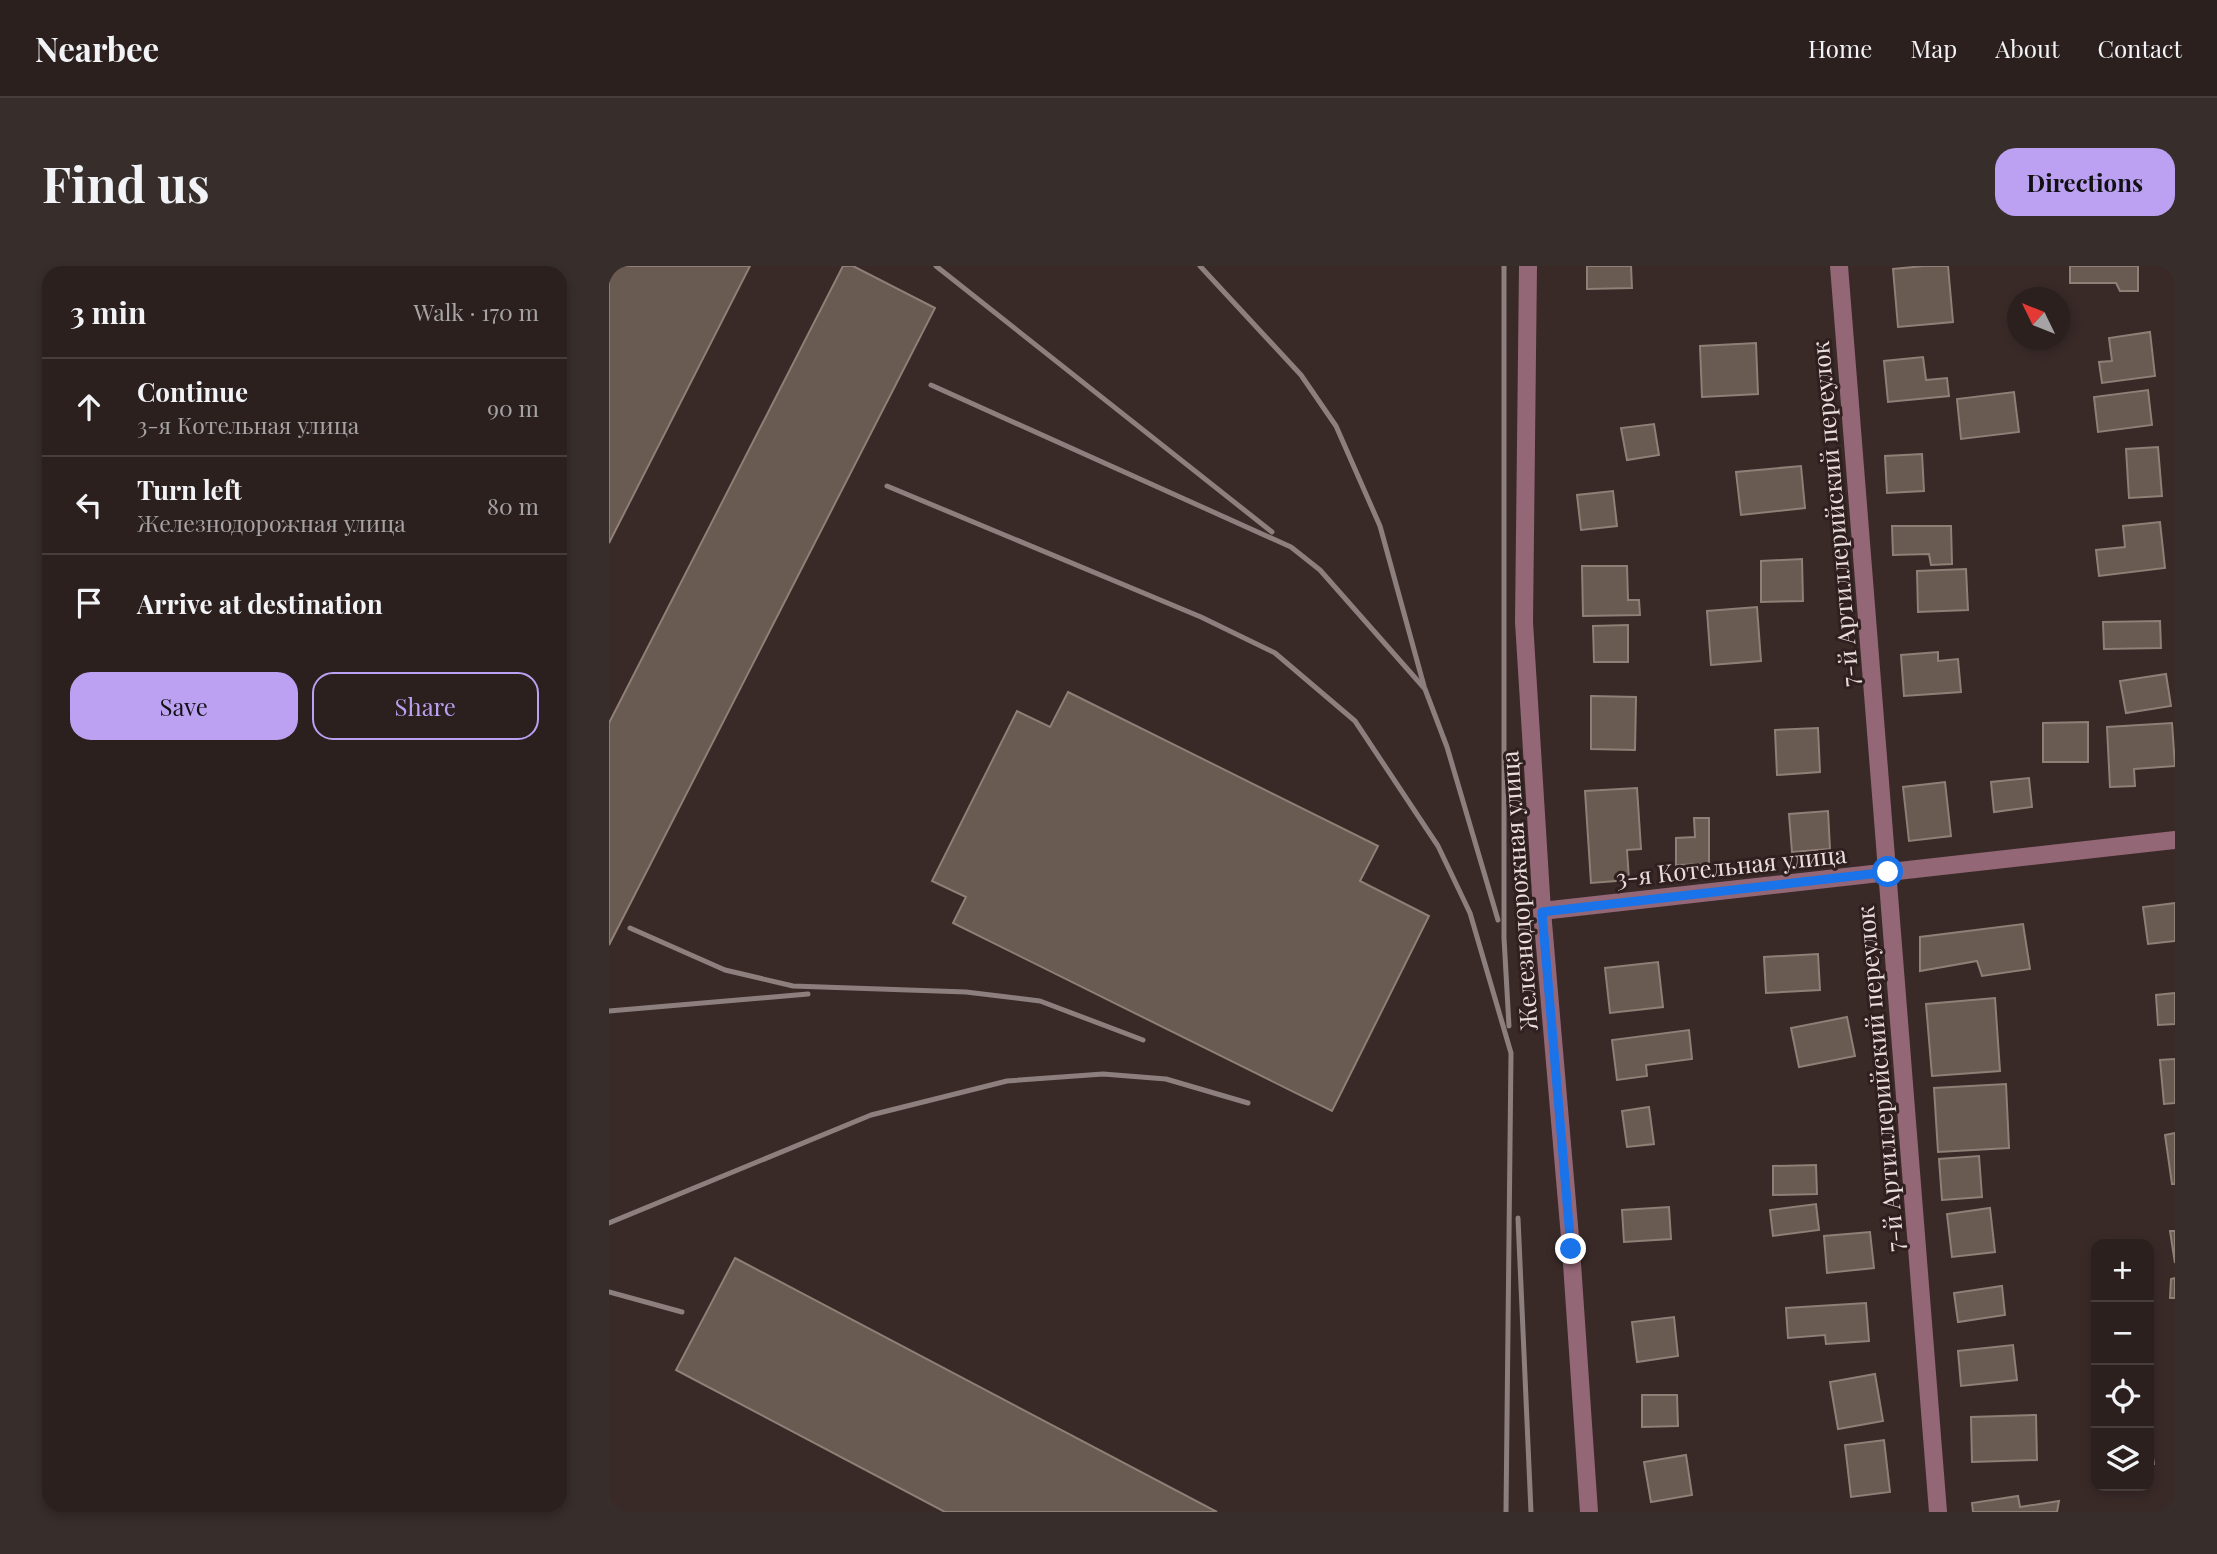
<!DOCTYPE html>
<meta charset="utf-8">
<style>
:root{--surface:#2b201e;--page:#372d2b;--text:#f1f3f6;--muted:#a6a3a4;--line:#473e3c;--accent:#bca0f2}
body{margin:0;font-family:"Playfair Display",serif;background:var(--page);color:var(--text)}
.controls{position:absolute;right:21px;bottom:21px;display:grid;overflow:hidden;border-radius:14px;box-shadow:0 4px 10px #0003}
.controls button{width:63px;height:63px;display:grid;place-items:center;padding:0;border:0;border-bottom:2px solid var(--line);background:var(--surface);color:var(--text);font:35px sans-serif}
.compass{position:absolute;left:1398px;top:21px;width:63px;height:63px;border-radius:50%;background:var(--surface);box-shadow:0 4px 10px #0003;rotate:313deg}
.stop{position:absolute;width:21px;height:21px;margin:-16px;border:5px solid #1a73e8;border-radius:50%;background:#fff}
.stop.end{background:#1a73e8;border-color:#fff;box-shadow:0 2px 7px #0008}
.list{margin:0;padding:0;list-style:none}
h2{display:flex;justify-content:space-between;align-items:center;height:91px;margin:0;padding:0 28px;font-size:30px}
h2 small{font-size:23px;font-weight:400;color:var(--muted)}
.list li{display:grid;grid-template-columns:46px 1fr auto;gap:21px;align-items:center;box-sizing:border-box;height:98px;padding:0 28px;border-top:2px solid var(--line)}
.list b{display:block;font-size:26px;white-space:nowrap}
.list p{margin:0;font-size:23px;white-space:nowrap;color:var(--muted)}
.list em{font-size:23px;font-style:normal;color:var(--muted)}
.actions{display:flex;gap:14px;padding:21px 28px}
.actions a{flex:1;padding:16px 0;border:2px solid var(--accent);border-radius:21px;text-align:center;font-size:24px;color:var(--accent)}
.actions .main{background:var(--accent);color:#111}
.icon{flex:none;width:38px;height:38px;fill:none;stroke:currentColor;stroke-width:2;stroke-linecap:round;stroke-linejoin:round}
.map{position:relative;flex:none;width:1566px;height:1246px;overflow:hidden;border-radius:21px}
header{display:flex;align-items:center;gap:42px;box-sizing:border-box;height:98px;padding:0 35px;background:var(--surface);border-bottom:2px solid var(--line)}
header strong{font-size:33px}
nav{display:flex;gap:38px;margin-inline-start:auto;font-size:24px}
.intro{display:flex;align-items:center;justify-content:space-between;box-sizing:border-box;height:168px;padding:0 42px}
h1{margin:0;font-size:49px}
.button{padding:18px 32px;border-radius:21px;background:var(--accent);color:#111;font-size:24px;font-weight:700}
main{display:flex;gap:42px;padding:0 42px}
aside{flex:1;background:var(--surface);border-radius:21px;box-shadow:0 4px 10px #0003}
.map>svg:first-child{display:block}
</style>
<header>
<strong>Nearbee</strong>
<nav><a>Home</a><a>Map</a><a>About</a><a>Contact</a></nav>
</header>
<div class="intro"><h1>Find us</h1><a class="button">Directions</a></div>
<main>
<aside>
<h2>3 min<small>Walk · 170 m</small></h2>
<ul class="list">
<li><svg class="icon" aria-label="ahead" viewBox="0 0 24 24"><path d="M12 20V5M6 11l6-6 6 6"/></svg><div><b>Continue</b><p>3-я Котельная улица</p></div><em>90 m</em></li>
<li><svg class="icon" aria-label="left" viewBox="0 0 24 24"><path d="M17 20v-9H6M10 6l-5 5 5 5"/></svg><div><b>Turn left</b><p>Железнодорожная улица</p></div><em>80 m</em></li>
<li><svg class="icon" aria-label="arrive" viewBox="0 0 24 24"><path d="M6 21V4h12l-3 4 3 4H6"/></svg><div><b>Arrive at destination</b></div></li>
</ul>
<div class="actions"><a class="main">Save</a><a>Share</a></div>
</aside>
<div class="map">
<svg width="1566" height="1246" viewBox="0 0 1566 1246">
<rect width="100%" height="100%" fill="#392a28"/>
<g fill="#695a52" stroke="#8f7f76" stroke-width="2">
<path d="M 0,0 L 141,0 L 0,277 Z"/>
<path d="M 234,0 L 244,0 L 326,42 L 0,679 L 0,457 Z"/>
<path d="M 978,0 L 1022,0 L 1023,22 L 978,23 Z"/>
<path d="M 1315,0 L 1339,0 L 1344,56 L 1289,61 L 1284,3 Z"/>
<path d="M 1461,0 L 1529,0 L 1529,25 L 1511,25 L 1507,17 L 1461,17 Z"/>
<path d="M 1541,66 L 1546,110 L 1493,117 L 1490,96 L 1503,95 L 1500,72 Z"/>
<path d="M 1147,77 L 1149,128 L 1093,131 L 1091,80 Z"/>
<path d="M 1314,91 L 1317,114 L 1338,112 L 1340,130 L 1279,136 L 1275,95 Z"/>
<path d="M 1539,124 L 1543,159 L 1489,166 L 1485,131 Z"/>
<path d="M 1405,126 L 1410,166 L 1352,173 L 1348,133 Z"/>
<path d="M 1045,158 L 1050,189 L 1018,194 L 1012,162 Z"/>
<path d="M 1549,181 L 1553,230 L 1520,232 L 1517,183 Z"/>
<path d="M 1313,188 L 1315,225 L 1278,227 L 1276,190 Z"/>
<path d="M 1192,200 L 1196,242 L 1132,249 L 1127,206 Z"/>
<path d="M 1004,225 L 1008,260 L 972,264 L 968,229 Z"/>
<path d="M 1551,256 L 1556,302 L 1490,310 L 1487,284 L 1516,281 L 1514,260 Z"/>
<path d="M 1283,260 L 1342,260 L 1343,298 L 1322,299 L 1320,288 L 1284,289 Z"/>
<path d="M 1193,293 L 1194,335 L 1152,336 L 1152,295 Z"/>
<path d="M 973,300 L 1018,300 L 1019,334 L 1030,334 L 1031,349 L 974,350 Z"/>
<path d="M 1357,303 L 1359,344 L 1309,346 L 1308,305 Z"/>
<path d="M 1148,341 L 1152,395 L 1102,399 L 1098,345 Z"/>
<path d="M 1551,355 L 1552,382 L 1495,383 L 1494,356 Z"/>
<path d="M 1019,359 L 1019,396 L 985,396 L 984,360 Z"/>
<path d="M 1329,386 L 1329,395 L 1349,393 L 1352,426 L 1295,430 L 1292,389 Z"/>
<path d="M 1557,408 L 1562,440 L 1517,447 L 1511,415 Z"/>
<path d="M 459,426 L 769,580 L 751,615 L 820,650 L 723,845 L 344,657 L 357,631 L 323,615 L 408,445 L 441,461 Z"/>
<path d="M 982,430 L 1027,431 L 1026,484 L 982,483 Z"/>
<path d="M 1479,456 L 1479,496 L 1434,496 L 1434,457 Z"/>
<path d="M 1563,457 L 1566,500 L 1525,503 L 1526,520 L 1501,521 L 1498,461 Z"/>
<path d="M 1209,462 L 1211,506 L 1168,509 L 1166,464 Z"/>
<path d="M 1420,512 L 1423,541 L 1385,546 L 1382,516 Z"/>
<path d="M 1336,516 L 1342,570 L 1300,575 L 1294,521 Z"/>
<path d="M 1028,522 L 1032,583 L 1018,584 L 1020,614 L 982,617 L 976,525 Z"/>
<path d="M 1219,545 L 1221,583 L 1183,586 L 1180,548 Z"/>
<path d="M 1085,552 L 1100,552 L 1100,598 L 1067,599 L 1067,572 L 1086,571 Z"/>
<path d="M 1566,637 L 1566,675 L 1539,678 L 1534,641 Z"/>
<path d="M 1414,658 L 1421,703 L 1373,710 L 1368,695 L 1311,705 L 1311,671 Z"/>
<path d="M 1209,688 L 1211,724 L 1157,727 L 1155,691 Z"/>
<path d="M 1049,696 L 1054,741 L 1001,747 L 996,702 Z"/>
<path d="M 1566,727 L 1566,758 L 1549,759 L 1547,729 Z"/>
<path d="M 1386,732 L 1391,805 L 1323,810 L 1317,738 Z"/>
<path d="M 1238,751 L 1246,790 L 1190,801 L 1182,762 Z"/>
<path d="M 1080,764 L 1083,793 L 1037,799 L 1038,810 L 1008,814 L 1003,774 Z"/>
<path d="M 1566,793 L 1566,837 L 1555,838 L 1551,794 Z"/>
<path d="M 1397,818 L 1400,882 L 1329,886 L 1325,822 Z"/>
<path d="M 1040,841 L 1045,878 L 1018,881 L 1013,845 Z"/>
<path d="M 1566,867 L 1566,918 L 1563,918 L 1556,869 Z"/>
<path d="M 1370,890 L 1373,931 L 1333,934 L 1330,893 Z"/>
<path d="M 1207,899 L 1208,928 L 1164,929 L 1164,900 Z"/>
<path d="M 1207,938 L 1210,964 L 1164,970 L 1161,944 Z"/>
<path d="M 1060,941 L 1062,973 L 1015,976 L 1013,944 Z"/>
<path d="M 1381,942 L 1386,986 L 1343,991 L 1338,948 Z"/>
<path d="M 1561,965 L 1566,965 L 1566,997 Z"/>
<path d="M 1261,966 L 1265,1002 L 1218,1007 L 1215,970 Z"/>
<path d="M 126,992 L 608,1246 L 336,1246 L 67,1104 Z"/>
<path d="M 1566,1012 L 1566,1032 L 1561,1032 L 1562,1013 Z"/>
<path d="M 1393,1020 L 1396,1049 L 1349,1056 L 1345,1027 Z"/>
<path d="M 1257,1037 L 1260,1075 L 1217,1078 L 1216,1069 L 1179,1072 L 1177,1042 Z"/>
<path d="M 1065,1051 L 1069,1090 L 1028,1096 L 1023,1056 Z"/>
<path d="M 1404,1079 L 1408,1114 L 1352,1120 L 1349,1085 Z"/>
<path d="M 1266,1108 L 1274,1155 L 1229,1163 L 1221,1116 Z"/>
<path d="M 1033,1129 L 1068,1129 L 1069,1160 L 1033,1161 Z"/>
<path d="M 1427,1149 L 1428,1194 L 1363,1196 L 1362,1151 Z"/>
<path d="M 1540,1167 L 1545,1198 L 1540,1199 Z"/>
<path d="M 1275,1174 L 1281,1226 L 1242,1231 L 1236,1179 Z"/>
<path d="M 1077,1189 L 1083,1229 L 1042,1236 L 1035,1196 Z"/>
<path d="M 1409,1230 L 1411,1241 L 1450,1235 L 1448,1246 L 1364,1246 L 1363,1237 Z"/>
</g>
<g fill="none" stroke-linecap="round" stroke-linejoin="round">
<g stroke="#946776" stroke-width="18">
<path d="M 919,0 L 915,356 L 933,645 L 962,983 L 980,1246"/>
<path d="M 1230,0 L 1329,1246"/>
<path d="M 933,645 L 1566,574"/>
</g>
<g stroke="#8c7f7e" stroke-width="5">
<path d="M 327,0 L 663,266"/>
<path d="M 591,0 L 692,109 L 727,160 L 771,260 L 815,420"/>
<path d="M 895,0 L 895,672 L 900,760"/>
<path d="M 322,119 L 682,281 L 711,304 L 816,423 L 838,481 L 889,654"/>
<path d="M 278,220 L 592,351 L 666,387 L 746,455 L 829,580 L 861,647 L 902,787 L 897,1246"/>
<path d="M 21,662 L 116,704 L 184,720 L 357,726 L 431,735 L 534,774"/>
<path d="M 0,745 L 199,728"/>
<path d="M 909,952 L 922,1246"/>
<path d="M 0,957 L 262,849 L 398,815 L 494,808 L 557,813 L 639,837"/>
<path d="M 0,1026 L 73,1046"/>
</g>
</g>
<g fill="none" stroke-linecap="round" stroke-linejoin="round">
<path stroke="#1a73e8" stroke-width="9" d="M 962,983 L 933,646 L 1279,606"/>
</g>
<g text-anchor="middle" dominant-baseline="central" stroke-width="6" stroke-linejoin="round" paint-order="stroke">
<g font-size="24" fill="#e9dedd" stroke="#2f201f">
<text transform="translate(1225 248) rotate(-95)">7-й Артиллерийский переулок</text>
<text transform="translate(1122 599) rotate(-6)">3-я Котельная улица</text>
<text transform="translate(909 625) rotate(-94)">Железнодорожная улица</text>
<text transform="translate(1270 813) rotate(-95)">7-й Артиллерийский переулок</text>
</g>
</g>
</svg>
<div class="controls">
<button>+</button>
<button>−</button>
<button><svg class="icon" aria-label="locate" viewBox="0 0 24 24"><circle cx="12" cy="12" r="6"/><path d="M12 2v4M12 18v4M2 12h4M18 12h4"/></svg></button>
<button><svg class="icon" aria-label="layers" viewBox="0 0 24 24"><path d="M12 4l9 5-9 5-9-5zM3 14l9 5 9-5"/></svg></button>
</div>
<svg class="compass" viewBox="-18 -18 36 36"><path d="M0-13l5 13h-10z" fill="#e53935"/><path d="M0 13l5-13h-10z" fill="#a6a3a4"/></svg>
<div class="stop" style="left:1279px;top:606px"></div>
<div class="stop end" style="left:962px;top:983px"></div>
</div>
</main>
